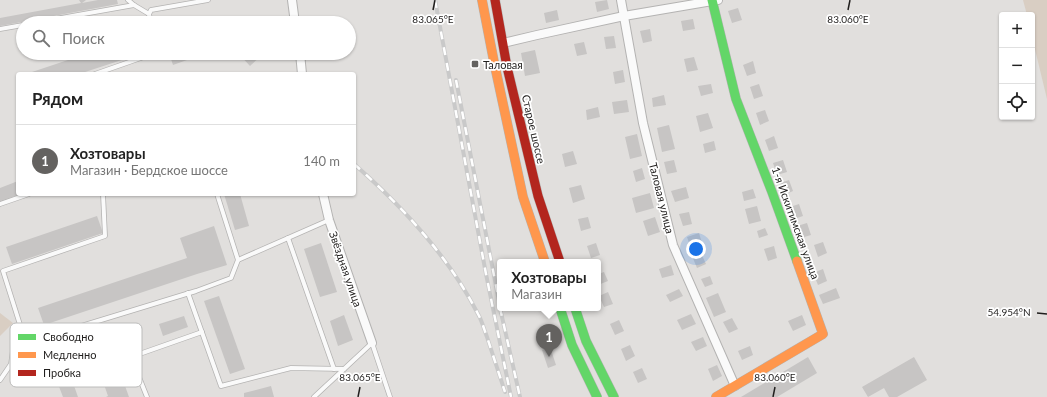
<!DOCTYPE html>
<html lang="ru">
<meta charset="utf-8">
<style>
:root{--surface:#fff;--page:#f2f2f2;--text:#222;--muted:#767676;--line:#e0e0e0;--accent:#646260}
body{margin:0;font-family:Lato,sans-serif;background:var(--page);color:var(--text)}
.controls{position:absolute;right:12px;top:12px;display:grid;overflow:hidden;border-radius:4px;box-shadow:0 1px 3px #0004}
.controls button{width:36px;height:36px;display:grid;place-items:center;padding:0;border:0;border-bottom:1px solid var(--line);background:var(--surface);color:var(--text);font:20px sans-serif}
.you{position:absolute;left:696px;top:249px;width:14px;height:14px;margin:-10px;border:3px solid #fff;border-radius:50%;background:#1a73e8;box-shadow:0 0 0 6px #1a73e833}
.badge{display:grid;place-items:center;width:26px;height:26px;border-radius:50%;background:var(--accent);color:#fff;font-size:13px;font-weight:700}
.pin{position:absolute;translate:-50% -33px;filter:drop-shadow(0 1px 2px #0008)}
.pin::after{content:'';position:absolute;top:21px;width:14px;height:12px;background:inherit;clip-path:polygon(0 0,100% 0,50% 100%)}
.popup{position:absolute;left:497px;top:259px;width:104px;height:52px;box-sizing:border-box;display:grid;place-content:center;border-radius:4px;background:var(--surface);filter:drop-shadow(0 1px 3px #0005);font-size:13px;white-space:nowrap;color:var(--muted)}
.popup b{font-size:15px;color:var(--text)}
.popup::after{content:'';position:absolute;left:50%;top:100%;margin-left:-8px;border:8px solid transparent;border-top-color:var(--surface)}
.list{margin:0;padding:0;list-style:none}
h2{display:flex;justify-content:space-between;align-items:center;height:52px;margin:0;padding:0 16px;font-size:17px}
h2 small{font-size:13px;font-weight:400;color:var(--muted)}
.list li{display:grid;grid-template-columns:26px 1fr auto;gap:12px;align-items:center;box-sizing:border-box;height:72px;padding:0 16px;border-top:1px solid var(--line)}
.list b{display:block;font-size:15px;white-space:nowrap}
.list p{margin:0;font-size:13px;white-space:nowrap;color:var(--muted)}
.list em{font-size:13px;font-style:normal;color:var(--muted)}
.icon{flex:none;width:22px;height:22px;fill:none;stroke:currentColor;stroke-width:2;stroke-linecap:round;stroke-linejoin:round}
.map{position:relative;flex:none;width:1047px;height:397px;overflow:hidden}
.search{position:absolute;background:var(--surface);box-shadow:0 1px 3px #0004;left:16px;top:16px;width:340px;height:44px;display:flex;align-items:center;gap:10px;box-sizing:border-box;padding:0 14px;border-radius:22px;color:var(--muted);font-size:15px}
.panel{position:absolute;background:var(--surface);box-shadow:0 1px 3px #0004;left:16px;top:72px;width:340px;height:124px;border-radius:4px}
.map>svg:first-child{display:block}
</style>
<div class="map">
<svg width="1047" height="397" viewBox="0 0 1047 397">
<rect width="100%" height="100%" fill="#e1dfdd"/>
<g fill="#d9cec3">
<path d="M 1023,0 L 1047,0 L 1047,99 L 1032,37 L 1032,15 L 1027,15 Z"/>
<path d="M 0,313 L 13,323 L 0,336 Z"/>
</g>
<g fill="#c7c5c4">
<path d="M 79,0 L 86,0 L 82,3 L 98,0 L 117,0 L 118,4 L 0,26 L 0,18 L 81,3 Z"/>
<path d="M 607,0 L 609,9 L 597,12 L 595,2 Z"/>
<path d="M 738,8 L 742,20 L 732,23 L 728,11 Z"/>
<path d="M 557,10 L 559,20 L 546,23 L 544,13 Z"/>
<path d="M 693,19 L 695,29 L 683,31 L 681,21 Z"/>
<path d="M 650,29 L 652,41 L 643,43 L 640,31 Z"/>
<path d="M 614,36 L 616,48 L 606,49 L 604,37 Z"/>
<path d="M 584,42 L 587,54 L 577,56 L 574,44 Z"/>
<path d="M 535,50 L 540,73 L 525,76 L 521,53 Z"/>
<path d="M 89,53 L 137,53 L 137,55 L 79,74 L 26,74 Z"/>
<path d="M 169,53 L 184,53 L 187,60 L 173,65 Z"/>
<path d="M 238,53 L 260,53 L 262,55 L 250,66 Z"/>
<path d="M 694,57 L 698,70 L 687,72 L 684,59 Z"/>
<path d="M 753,61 L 756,73 L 747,76 L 743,65 Z"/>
<path d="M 623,70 L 625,82 L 615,84 L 613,72 Z"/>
<path d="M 711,84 L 713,93 L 701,96 L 698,86 Z"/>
<path d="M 759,84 L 763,96 L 754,99 L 750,87 Z"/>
<path d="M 664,95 L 666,105 L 653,107 L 652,98 Z"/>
<path d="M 627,100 L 629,112 L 614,114 L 612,102 Z"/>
<path d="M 598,107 L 600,117 L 587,120 L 586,110 Z"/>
<path d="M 765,110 L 769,121 L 760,125 L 756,113 Z"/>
<path d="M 708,113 L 713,128 L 700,132 L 696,116 Z"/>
<path d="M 669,125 L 675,149 L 662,152 L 657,128 Z"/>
<path d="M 637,134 L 642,156 L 630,159 L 625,137 Z"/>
<path d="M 774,136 L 778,148 L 769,151 L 765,140 Z"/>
<path d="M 714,141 L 716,150 L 705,153 L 703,144 Z"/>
<path d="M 573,151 L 577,164 L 565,167 L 562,154 Z"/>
<path d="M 674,160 L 677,172 L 667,174 L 664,162 Z"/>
<path d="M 783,160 L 787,172 L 777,175 L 773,163 Z"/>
<path d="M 642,168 L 645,179 L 636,182 L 633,171 Z"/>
<path d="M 789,180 L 793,191 L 784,195 L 780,183 Z"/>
<path d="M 18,181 L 18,195 L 0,201 L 0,188 Z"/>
<path d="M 581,185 L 585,199 L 573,203 L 569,188 Z"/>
<path d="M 686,187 L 689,198 L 675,202 L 671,191 Z"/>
<path d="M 753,189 L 756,198 L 744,201 L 742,192 Z"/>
<path d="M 650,193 L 654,208 L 636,213 L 632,198 Z"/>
<path d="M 224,194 L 240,194 L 249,226 L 235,230 Z"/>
<path d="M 799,204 L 803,216 L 794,219 L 790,207 Z"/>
<path d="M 757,206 L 761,221 L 749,224 L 745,209 Z"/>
<path d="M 689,212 L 692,224 L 683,226 L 679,214 Z"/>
<path d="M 97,216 L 103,233 L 12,264 L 6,247 Z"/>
<path d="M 588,217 L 591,228 L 581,231 L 578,219 Z"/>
<path d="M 655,217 L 660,232 L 648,236 L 643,221 Z"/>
<path d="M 807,223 L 811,235 L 801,238 L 797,226 Z"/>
<path d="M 214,226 L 227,265 L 197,274 L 44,325 L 38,308 L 187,258 L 180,238 Z"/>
<path d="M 765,228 L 768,235 L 759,238 L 757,231 Z"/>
<path d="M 699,233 L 702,243 L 690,246 L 687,237 Z"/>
<path d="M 823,242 L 827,253 L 818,257 L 814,245 Z"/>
<path d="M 321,243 L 337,292 L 320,297 L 304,249 Z"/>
<path d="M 596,243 L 600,255 L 591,258 L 587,246 Z"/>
<path d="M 774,246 L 777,258 L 768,261 L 764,249 Z"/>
<path d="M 701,253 L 706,264 L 697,268 L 692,256 Z"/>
<path d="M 671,265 L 674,275 L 662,278 L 659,269 Z"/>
<path d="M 823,269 L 827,281 L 818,285 L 813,273 Z"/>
<path d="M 604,272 L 608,281 L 598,285 L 598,274 Z"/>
<path d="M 710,276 L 713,284 L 705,287 L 701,279 Z"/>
<path d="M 836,288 L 840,298 L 823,304 L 819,295 Z"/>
<path d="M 679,289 L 683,296 L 670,302 L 666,295 Z"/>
<path d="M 608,292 L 613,304 L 604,307 L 599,296 Z"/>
<path d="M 718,293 L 726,312 L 714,317 L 706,298 Z"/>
<path d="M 219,296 L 245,369 L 230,374 L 204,301 Z"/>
<path d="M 691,314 L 696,324 L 682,330 L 677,320 Z"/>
<path d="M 344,315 L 353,340 L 338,346 L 330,321 Z"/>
<path d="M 802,315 L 806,325 L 793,331 L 788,321 Z"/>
<path d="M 184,316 L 188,327 L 163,336 L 159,324 Z"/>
<path d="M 732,318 L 738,329 L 729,333 L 723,322 Z"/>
<path d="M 619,320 L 624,331 L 615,335 L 610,324 Z"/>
<path d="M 703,337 L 707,346 L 696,351 L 691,342 Z"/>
<path d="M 110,344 L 129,397 L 106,397 L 108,396 L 99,370 L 72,380 L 78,397 L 63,397 L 53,371 L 96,356 L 94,349 Z"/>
<path d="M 630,345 L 635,356 L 626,361 L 621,349 Z"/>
<path d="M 750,346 L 753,355 L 742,360 L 738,351 Z"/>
<path d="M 550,347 L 556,365 L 548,368 L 542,350 Z"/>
<path d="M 808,357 L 817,373 L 777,397 L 741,397 Z"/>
<path d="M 914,357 L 927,380 L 897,397 L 889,397 L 884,388 L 868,397 L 862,387 Z"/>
<path d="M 717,365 L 722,376 L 713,381 L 708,369 Z"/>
<path d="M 642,368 L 647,379 L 638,383 L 633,372 Z"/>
<path d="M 271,386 L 274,397 L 244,397 L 244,393 Z"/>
</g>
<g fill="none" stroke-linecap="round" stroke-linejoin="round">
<defs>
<g id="lane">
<path d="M 128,0 L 134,5"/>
<path d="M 33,23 L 134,5 L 149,14"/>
<path d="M 151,23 L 149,14 L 151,10 L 208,0"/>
<path d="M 0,29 L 23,25"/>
<path d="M 95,74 L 155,53"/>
<path d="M 217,194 L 238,260"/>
<path d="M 0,204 L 29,194"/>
<path d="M 288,238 L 334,369"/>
<path d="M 188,293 L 221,386 L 291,368 L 344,369"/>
<path d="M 22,331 L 3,271 L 105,236 L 103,194"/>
<path d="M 0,380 L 11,364 L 15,337 L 22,331 L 42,338 L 196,291 L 231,278 L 238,260 L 329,220"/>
<path d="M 147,397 L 131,357 L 202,332"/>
<path d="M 314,397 L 372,343 L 390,397"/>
</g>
<g id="street">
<path d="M 292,0 L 295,23"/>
<path d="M 621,0 L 643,123 L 673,245 L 735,386"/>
<path d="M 503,43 L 537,35 L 624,16 L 718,0"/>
<path d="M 300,53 L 302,74"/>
<path d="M 323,194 L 329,220 L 372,343"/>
</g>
<g id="fast">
<path d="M 712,0 L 736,99 L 772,192 L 797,261"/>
<path d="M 560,308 L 572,345 L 597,397"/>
<path d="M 575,308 L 586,341 L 614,397"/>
</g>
<g id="slow">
<path d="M 482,0 L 494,62 L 523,197 L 545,262"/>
<path d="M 716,397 L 823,334 L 797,261"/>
</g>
<path id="jam" d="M 495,0 L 507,67 L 538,196 L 560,262"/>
</defs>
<use href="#lane" stroke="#b4b3b2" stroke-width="5.5"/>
<use href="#street" stroke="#b4b3b2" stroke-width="10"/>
<use href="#fast" stroke="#b4b3b2" stroke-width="10"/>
<use href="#slow" stroke="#b4b3b2" stroke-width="10"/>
<use href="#jam" stroke="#b4b3b2" stroke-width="10"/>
<use href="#lane" stroke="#fafafa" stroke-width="4"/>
<use href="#street" stroke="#fafafa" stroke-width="8"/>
<use href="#fast" stroke="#63d668" stroke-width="9"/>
<use href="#slow" stroke="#ff974d" stroke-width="9"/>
<use href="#jam" stroke="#b3261e" stroke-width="9"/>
<defs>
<g id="rail">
<path d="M 435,0 L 486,274 L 511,397"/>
<path d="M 456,80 L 500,306"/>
<path d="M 354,164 C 402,206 449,257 478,314 C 482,321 484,329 487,337 C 493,355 499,374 505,392"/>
<path d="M 500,308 L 520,397"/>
</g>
</defs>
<use href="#rail" stroke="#c9c9c9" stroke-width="4"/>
<use href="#rail" stroke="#fff" stroke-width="2.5" stroke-dasharray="8" stroke-linecap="butt"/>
</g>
<path fill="none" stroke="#201e1d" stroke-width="1.5" d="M 433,10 L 435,0M 848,10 L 850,0M 1037,313 L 1047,314M 358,397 L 360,387M 773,397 L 775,387"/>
<rect fill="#646260" stroke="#fff" stroke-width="1.5" x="471" y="60" width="8" height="8" rx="2"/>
<g text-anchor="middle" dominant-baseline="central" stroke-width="3.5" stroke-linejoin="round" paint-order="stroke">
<g font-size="11" fill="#201e1d" stroke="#fff" text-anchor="start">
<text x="483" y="64">Таловая</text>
</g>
<g font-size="11" fill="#201e1d" stroke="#fff">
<text transform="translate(534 129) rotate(77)">Старое шоссе</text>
<text transform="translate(662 198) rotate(76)">Таловая улица</text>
<text transform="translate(796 223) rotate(70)">1-я Искитимская улица</text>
<text transform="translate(346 269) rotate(71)">Звёздная улица</text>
</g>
</g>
<rect x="10" y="323" width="132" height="64" rx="6" fill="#fff" stroke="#bcbcbb" stroke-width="1"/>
<rect x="18" y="334" width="18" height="6" fill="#63d668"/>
<rect x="18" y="352" width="18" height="6" fill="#ff974d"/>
<rect x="18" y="370" width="18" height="6" fill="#b3261e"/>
<g font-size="11" fill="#201e1d">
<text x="43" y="341">Свободно</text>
<text x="43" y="359">Медленно</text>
<text x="43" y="377">Пробка</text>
</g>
<g font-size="10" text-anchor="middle" fill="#201e1d" stroke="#fff" stroke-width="3.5" stroke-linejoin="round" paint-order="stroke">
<text x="433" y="23">83.065°E</text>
<text x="848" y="23">83.060°E</text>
<text x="1009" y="316">54.954°N</text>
<text x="360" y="381">83.065°E</text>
<text x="775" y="381">83.060°E</text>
</g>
</svg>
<div class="controls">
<button>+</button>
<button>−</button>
<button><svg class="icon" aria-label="locate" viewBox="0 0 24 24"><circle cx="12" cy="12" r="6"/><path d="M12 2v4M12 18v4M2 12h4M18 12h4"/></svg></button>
</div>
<div class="you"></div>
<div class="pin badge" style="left:549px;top:357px">1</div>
<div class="popup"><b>Хозтовары</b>Магазин</div>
<div class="search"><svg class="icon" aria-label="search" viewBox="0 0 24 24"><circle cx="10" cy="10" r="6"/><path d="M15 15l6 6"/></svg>Поиск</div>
<section class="panel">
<h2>Рядом<small></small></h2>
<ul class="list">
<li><span class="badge">1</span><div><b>Хозтовары</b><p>Магазин · Бердское шоссе</p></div><em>140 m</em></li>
</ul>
</section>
</div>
